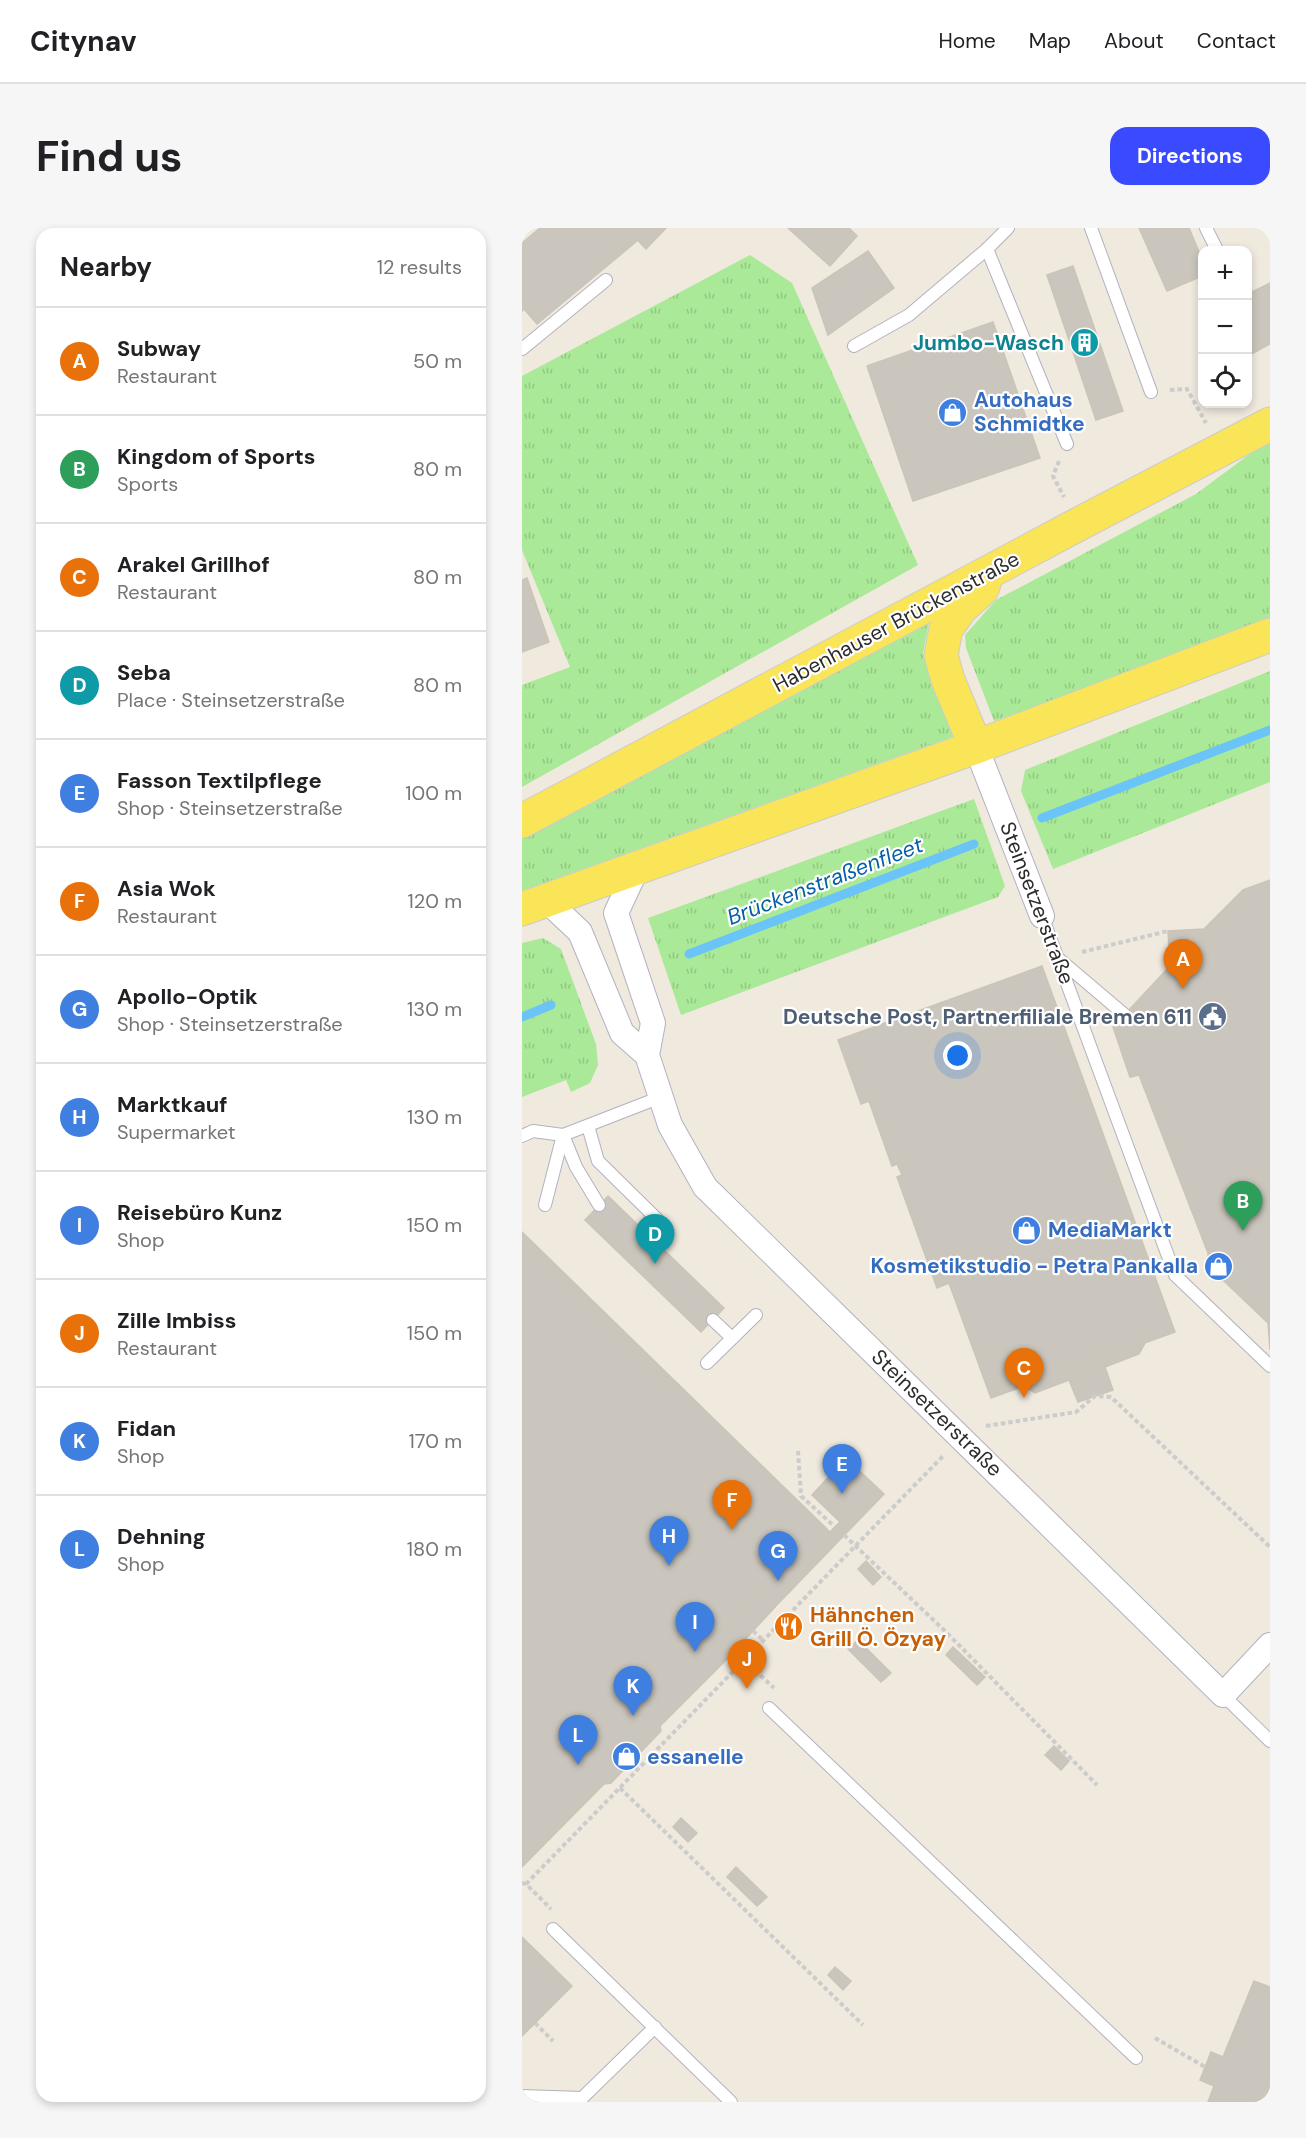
<!DOCTYPE html>
<meta charset="utf-8">
<style>
:root{--surface:#fff;--page:#f6f6f6;--text:#202124;--muted:#757577;--line:#e0e0e0;--accent:#3a4bff}
body{margin:0;font-family:"DM Sans",sans-serif;background:var(--page);color:var(--text)}
.controls{position:absolute;right:18px;top:18px;display:grid;overflow:hidden;border-radius:12px;box-shadow:0 3px 9px #0003}
.controls button{width:54px;height:54px;display:grid;place-items:center;padding:0;border:0;border-bottom:2px solid var(--line);background:var(--surface);color:var(--text);font:30px sans-serif}
.you{position:absolute;left:436px;top:828px;width:21px;height:21px;margin:-15px;border:4px solid #fff;border-radius:50%;background:#1a73e8;box-shadow:0 0 0 9px #1a73e833}
.badge{display:grid;place-items:center;width:39px;height:39px;border-radius:50%;background:var(--accent);color:#fff;font-size:20px;font-weight:700}
.pin{position:absolute;translate:-50% -50px;filter:drop-shadow(0 2px 3px #0008)}
.pin::after{content:'';position:absolute;top:32px;width:21px;height:18px;background:inherit;clip-path:polygon(0 0,100% 0,50% 100%)}
.list{margin:0;padding:0;list-style:none}
h2{display:flex;justify-content:space-between;align-items:center;height:78px;margin:0;padding:0 24px;font-size:26px}
h2 small{font-size:20px;font-weight:400;color:var(--muted)}
.list li{display:grid;grid-template-columns:39px 1fr auto;gap:18px;align-items:center;box-sizing:border-box;height:108px;padding:0 24px;border-top:2px solid var(--line)}
.list b{display:block;font-size:22px;white-space:nowrap}
.list p{margin:0;font-size:20px;white-space:nowrap;color:var(--muted)}
.list em{font-size:20px;font-style:normal;color:var(--muted)}
.icon{flex:none;width:33px;height:33px;fill:none;stroke:currentColor;stroke-width:2;stroke-linecap:round;stroke-linejoin:round}
.map{position:relative;flex:none;width:748px;height:1874px;overflow:hidden;border-radius:18px}
header{display:flex;align-items:center;gap:36px;box-sizing:border-box;height:84px;padding:0 30px;background:var(--surface);border-bottom:2px solid var(--line)}
header strong{font-size:28px}
nav{display:flex;gap:33px;margin-inline-start:auto;font-size:21px}
.intro{display:flex;align-items:center;justify-content:space-between;box-sizing:border-box;height:144px;padding:0 36px}
h1{margin:0;font-size:42px}
.button{padding:15px 27px;border-radius:18px;background:var(--accent);color:#fff;font-size:21px;font-weight:700}
main{display:flex;gap:36px;padding:0 36px}
aside{flex:1;background:var(--surface);border-radius:18px;box-shadow:0 3px 9px #0003}
.map>svg:first-child{display:block}
</style>
<header>
<strong>Citynav</strong>
<nav><a>Home</a><a>Map</a><a>About</a><a>Contact</a></nav>
</header>
<div class="intro"><h1>Find us</h1><a class="button">Directions</a></div>
<main>
<aside>
<h2>Nearby<small>12 results</small></h2>
<ul class="list">
<li><span class="badge" style="background:#e8710a">A</span><div><b>Subway</b><p>Restaurant</p></div><em>50 m</em></li>
<li><span class="badge" style="background:#2e9e5b">B</span><div><b>Kingdom of Sports</b><p>Sports</p></div><em>80 m</em></li>
<li><span class="badge" style="background:#e8710a">C</span><div><b>Arakel Grillhof</b><p>Restaurant</p></div><em>80 m</em></li>
<li><span class="badge" style="background:#0f9aa8">D</span><div><b>Seba</b><p>Place · Steinsetzerstraße</p></div><em>80 m</em></li>
<li><span class="badge" style="background:#3f7fe0">E</span><div><b>Fasson Textilpflege</b><p>Shop · Steinsetzerstraße</p></div><em>100 m</em></li>
<li><span class="badge" style="background:#e8710a">F</span><div><b>Asia Wok</b><p>Restaurant</p></div><em>120 m</em></li>
<li><span class="badge" style="background:#3f7fe0">G</span><div><b>Apollo-Optik</b><p>Shop · Steinsetzerstraße</p></div><em>130 m</em></li>
<li><span class="badge" style="background:#3f7fe0">H</span><div><b>Marktkauf</b><p>Supermarket</p></div><em>130 m</em></li>
<li><span class="badge" style="background:#3f7fe0">I</span><div><b>Reisebüro Kunz</b><p>Shop</p></div><em>150 m</em></li>
<li><span class="badge" style="background:#e8710a">J</span><div><b>Zille Imbiss</b><p>Restaurant</p></div><em>150 m</em></li>
<li><span class="badge" style="background:#3f7fe0">K</span><div><b>Fidan</b><p>Shop</p></div><em>170 m</em></li>
<li><span class="badge" style="background:#3f7fe0">L</span><div><b>Dehning</b><p>Shop</p></div><em>180 m</em></li>
</ul>
</aside>
<div class="map">
<svg width="748" height="1874" viewBox="0 0 748 1874">
<defs>
<pattern id="grass-tufts" width="24" height="20" patternUnits="userSpaceOnUse" patternTransform="scale(1.5)"><rect width="24" height="20" fill="#aae997"/><path d="M3 7l-1-3M5 7V3M7 7l1-3M15 17l-1-3M17 17v-4M19 17l1-3" fill="none" stroke="#92c882"/></pattern>
</defs>
<rect width="100%" height="100%" fill="#efe9de"/>
<g fill="url(#grass-tufts)">
<path d="M 228,27 L 270,55 L 396,337 L 0,559 L 0,457 L 48,439 L 0,322 L 0,148 Z"/>
<path d="M 748,211 L 748,391 L 608,446 L 472,493 L 444,420 L 443,407 L 474,372 L 674,266 Z"/>
<path d="M 408,390 L 401,425 L 433,508 L 0,663 L 0,604 Z"/>
<path d="M 748,443 L 748,554 L 531,641 L 499,563 L 503,542 Z"/>
<path d="M 452,571 L 483,658 L 476,669 L 159,787 L 126,690 Z"/>
<path d="M 21,710 L 39,721 L 74,816 L 76,837 L 68,855 L 49,864 L 44,852 L 0,869 L 0,715 Z"/>
</g>
<g fill="none" stroke-linecap="round" stroke-linejoin="round">
<g stroke="#6ac4f7" stroke-width="9">
<path d="M 520,590 L 748,502"/>
<path d="M 167,726 L 452,616"/>
<path d="M 0,789 L 29,777"/>
</g>
</g>
<g fill="#cac6bd" stroke="#cac5b7" stroke-width="1.5">
<path d="M 18,0 L 104,0 L 115,13 L 15,96 L 2,81 L 0,83 L 0,15 Z"/>
<path d="M 104,0 L 144,0 L 124,21 Z"/>
<path d="M 266,0 L 327,0 L 335,8 L 308,38 Z"/>
<path d="M 617,0 L 667,0 L 680,31 L 680,48 L 645,63 Z"/>
<path d="M 346,23 L 372,60 L 306,107 L 290,60 Z"/>
<path d="M 551,38 L 601,183 L 574,192 L 525,47 Z"/>
<path d="M 748,55 L 748,116 L 726,128 L 726,66 Z"/>
<path d="M 471,94 L 518,230 L 391,273 L 345,138 Z"/>
<path d="M 5,350 L 27,414 L 0,424 L 0,352 Z"/>
<path d="M 748,652 L 748,1122 L 746,1095 L 702,1053 L 687,1049 L 686,1025 L 617,847 L 608,849 L 591,799 L 648,738 L 646,703 L 682,701 L 721,662 Z"/>
<path d="M 520,738 L 653,1104 L 469,1170 L 427,1055 L 415,1060 L 375,949 L 380,947 L 375,936 L 370,938 L 347,873 L 339,876 L 316,812 Z"/>
<path d="M 86,968 L 202,1080 L 179,1104 L 63,992 Z"/>
<path d="M 0,1004 L 308,1304 L 318,1294 L 290,1267 L 324,1230 L 362,1266 L 253,1379 L 237,1363 L 191,1412 L 208,1428 L 138,1498 L 139,1503 L 89,1555 L 82,1556 L 0,1639 Z"/>
<path d="M 623,1115 L 617,1126 L 583,1139 L 591,1162 L 556,1174 L 547,1152 L 513,1165 L 502,1158 Z"/>
<path d="M 344,1333 L 359,1349 L 351,1357 L 336,1341 Z"/>
<path d="M 237,1363 L 253,1379 L 208,1428 L 191,1412 Z"/>
<path d="M 336,1412 L 369,1445 L 359,1454 L 326,1421 Z"/>
<path d="M 431,1419 L 463,1449 L 455,1457 L 424,1427 Z"/>
<path d="M 532,1518 L 547,1533 L 539,1542 L 523,1527 Z"/>
<path d="M 159,1590 L 175,1605 L 166,1614 L 151,1599 Z"/>
<path d="M 214,1639 L 245,1669 L 235,1678 L 205,1649 Z"/>
<path d="M 0,1709 L 50,1758 L 0,1808 Z"/>
<path d="M 313,1739 L 329,1753 L 321,1762 L 306,1747 Z"/>
<path d="M 732,1753 L 748,1759 L 748,1874 L 686,1874 L 692,1858 L 678,1852 L 689,1824 L 701,1829 Z"/>
</g>
<g fill="none" stroke-linecap="round" stroke-linejoin="round">
<defs>
<g id="service">
<path d="M 569,0 L 629,164"/>
<path d="M 684,0 L 695,22"/>
<path d="M 465,21 L 545,216"/>
<path d="M 332,118 L 387,87 L 465,21 L 486,0"/>
<path d="M 0,121 L 84,52"/>
<path d="M 520,688 L 653,1047 L 748,1138"/>
<path d="M 537,731 L 603,787"/>
<path d="M 66,898 L 76,933 L 138,994"/>
<path d="M 41,907 L 54,939 L 77,977"/>
<path d="M 0,908 L 11,903 L 41,907 L 139,869"/>
<path d="M 23,977 L 41,907"/>
<path d="M 191,1092 L 210,1110"/>
<path d="M 185,1135 L 234,1087"/>
<path d="M 701,1467 L 748,1513"/>
<path d="M 247,1480 L 614,1830"/>
<path d="M 31,1701 L 209,1874"/>
<path d="M 0,1868 L 60,1870"/>
<path d="M 56,1874 L 133,1799"/>
</g>
<g id="minor">
<path d="M 454,519 L 520,688"/>
<path d="M 115,640 L 94,685 L 131,795 L 125,827 L 148,897 L 183,959 L 701,1467 L 748,1417"/>
<path d="M 24,672 L 58,704 L 100,805 L 125,827"/>
</g>
<g id="primary">
<path d="M 454,519 L 426,452 L 419,427 L 424,401 L 439,380 L 460,361 L 462,356"/>
<path d="M 0,593 L 555,297 L 748,196"/>
<path d="M 0,681 L 454,519 L 748,407"/>
</g>
</defs>
<use href="#service" stroke="#b2b2c1" stroke-width="14"/>
<use href="#minor" stroke="#b2b2c1" stroke-width="26"/>
<use href="#primary" stroke="#ccc" stroke-width="35"/>
<g stroke="#ccc" stroke-width="4" stroke-dasharray="4.5 3" stroke-linecap="butt">
<path d="M 648,162 L 665,161 L 684,195"/>
<path d="M 537,233 L 531,248 L 542,269"/>
<path d="M 560,724 L 646,703"/>
<path d="M 464,1198 L 554,1184 L 573,1168 L 589,1169 L 748,1319"/>
<path d="M 276,1223 L 279,1268 L 313,1299"/>
<path d="M 322,1307 L 423,1403 L 575,1557"/>
<path d="M 231,1403 L 241,1412"/>
<path d="M 222,1432 L 252,1460"/>
<path d="M 98,1560 L 341,1797"/>
<path d="M 0,1655 L 4,1656 L 29,1681"/>
<path d="M 4,1656 L 422,1227"/>
<path d="M 13,1795 L 31,1813"/>
<path d="M 633,1810 L 683,1839"/>
</g>
<use href="#service" stroke="#fff" stroke-width="12"/>
<use href="#minor" stroke="#fff" stroke-width="24"/>
<use href="#primary" stroke="#fae457" stroke-width="33"/>
</g>
<defs>
<symbol id="building-disc" viewBox="-11 -11 22 22"><circle r="9.5" fill="#0f9aa8" stroke="#fff"/><path d="M-4-6H4V6H1V3H-1V6H-4ZM-2.5-4.3h1.7v1.8h-1.7ZM.8-4.3h1.7v1.8H.8ZM-2.5-1h1.7V.8h-1.7ZM.8-1h1.7V.8H.8Z" fill="#fff"/></symbol>
<symbol id="shop-disc" viewBox="-11 -11 22 22"><circle r="9.5" fill="#3f7fe0" stroke="#fff"/><path d="M-5-2.5h2.3a2.7 3.5 0 0 1 5.4 0H5L5.5 6h-11ZM-1.5-2.5h3a1.5 2.3 0 0 0-3 0Z" fill="#fff"/></symbol>
<symbol id="civic-disc" viewBox="-11 -11 22 22"><circle r="9.5" fill="#5c6f8a" stroke="#fff"/><path d="M-.6-6.5H3V-4.5H.6V-3L4-1V1h2V6H-6V1h2V-1L-.6-3ZM-1.2 2.5V6h2.4V2.5Z" fill="#fff"/></symbol>
<symbol id="restaurant-disc" viewBox="-11 -11 22 22"><circle r="9.5" fill="#e8710a" stroke="#fff"/><path d="M-5-6h1v4h1v-4h1v4h1v-4h1v5L-1.5 .5V6h-2V.5L-5-1ZM5-6V6H3V1.5H1.5Q1.5-4 5-6Z" fill="#fff"/></symbol>
</defs>
<g fill-rule="evenodd">
<use href="#building-disc" x="546" y="98" width="33" height="33"/>
<use href="#shop-disc" x="414" y="168" width="33" height="33"/>
<use href="#civic-disc" x="674" y="772" width="33" height="33"/>
<use href="#shop-disc" x="488" y="986" width="33" height="33"/>
<use href="#shop-disc" x="680" y="1022" width="33" height="33"/>
<use href="#restaurant-disc" x="250" y="1382" width="33" height="33"/>
<use href="#shop-disc" x="88" y="1512" width="33" height="33"/>
</g>
<g text-anchor="middle" dominant-baseline="central" stroke-width="4.5" stroke-linejoin="round" paint-order="stroke">
<g font-size="21" font-weight="bold" fill="#0d838f" stroke="#fff" text-anchor="end">
<text x="542" y="115">Jumbo-Wasch</text>
</g>
<g font-size="21" font-weight="bold" fill="#366cbe" stroke="#fff" text-anchor="start">
<text x="452" y="172">Autohaus<tspan x="452" dy="24">Schmidtke</tspan></text>
<text x="526" y="1002">MediaMarkt</text>
<text x="676" y="1038" text-anchor="end">Kosmetikstudio - Petra Pankalla</text>
<text x="125" y="1529">essanelle</text>
</g>
<g font-size="21" fill="#2c2c2c" stroke="#fff">
<text transform="translate(374 394) rotate(-28)">Habenhauser Brückenstraße</text>
<text transform="translate(515 675) rotate(69)">Steinsetzerstraße</text>
<text transform="translate(415 1185) rotate(44)">Steinsetzerstraße</text>
</g>
<g font-size="21" font-weight="bold" fill="#4e5e75" stroke="#fff" text-anchor="end">
<text x="670" y="789">Deutsche Post, Partnerfiliale Bremen 611</text>
</g>
<g font-size="21" font-weight="bold" fill="#c56008" stroke="#fff" text-anchor="start">
<text x="288" y="1387">Hähnchen<tspan x="288" dy="24">Grill Ö. Özyay</tspan></text>
</g>
<g font-size="22" font-style="italic" fill="#045fa8" stroke="#fff">
<text transform="translate(303 653) rotate(-21)">Brückenstraßenfleet</text>
</g>
</g>
</svg>
<div class="controls">
<button>+</button>
<button>−</button>
<button><svg class="icon" aria-label="locate" viewBox="0 0 24 24"><circle cx="12" cy="12" r="6"/><path d="M12 2v4M12 18v4M2 12h4M18 12h4"/></svg></button>
</div>
<div class="you"></div>
<div class="pin badge" style="left:661px;top:761px;background:#e8710a">A</div>
<div class="pin badge" style="left:721px;top:1003px;background:#2e9e5b">B</div>
<div class="pin badge" style="left:502px;top:1170px;background:#e8710a">C</div>
<div class="pin badge" style="left:133px;top:1036px;background:#0f9aa8">D</div>
<div class="pin badge" style="left:320px;top:1266px;background:#3f7fe0">E</div>
<div class="pin badge" style="left:210px;top:1302px;background:#e8710a">F</div>
<div class="pin badge" style="left:256px;top:1353px;background:#3f7fe0">G</div>
<div class="pin badge" style="left:147px;top:1338px;background:#3f7fe0">H</div>
<div class="pin badge" style="left:173px;top:1424px;background:#3f7fe0">I</div>
<div class="pin badge" style="left:225px;top:1461px;background:#e8710a">J</div>
<div class="pin badge" style="left:111px;top:1488px;background:#3f7fe0">K</div>
<div class="pin badge" style="left:56px;top:1537px;background:#3f7fe0">L</div>
</div>
</main>
